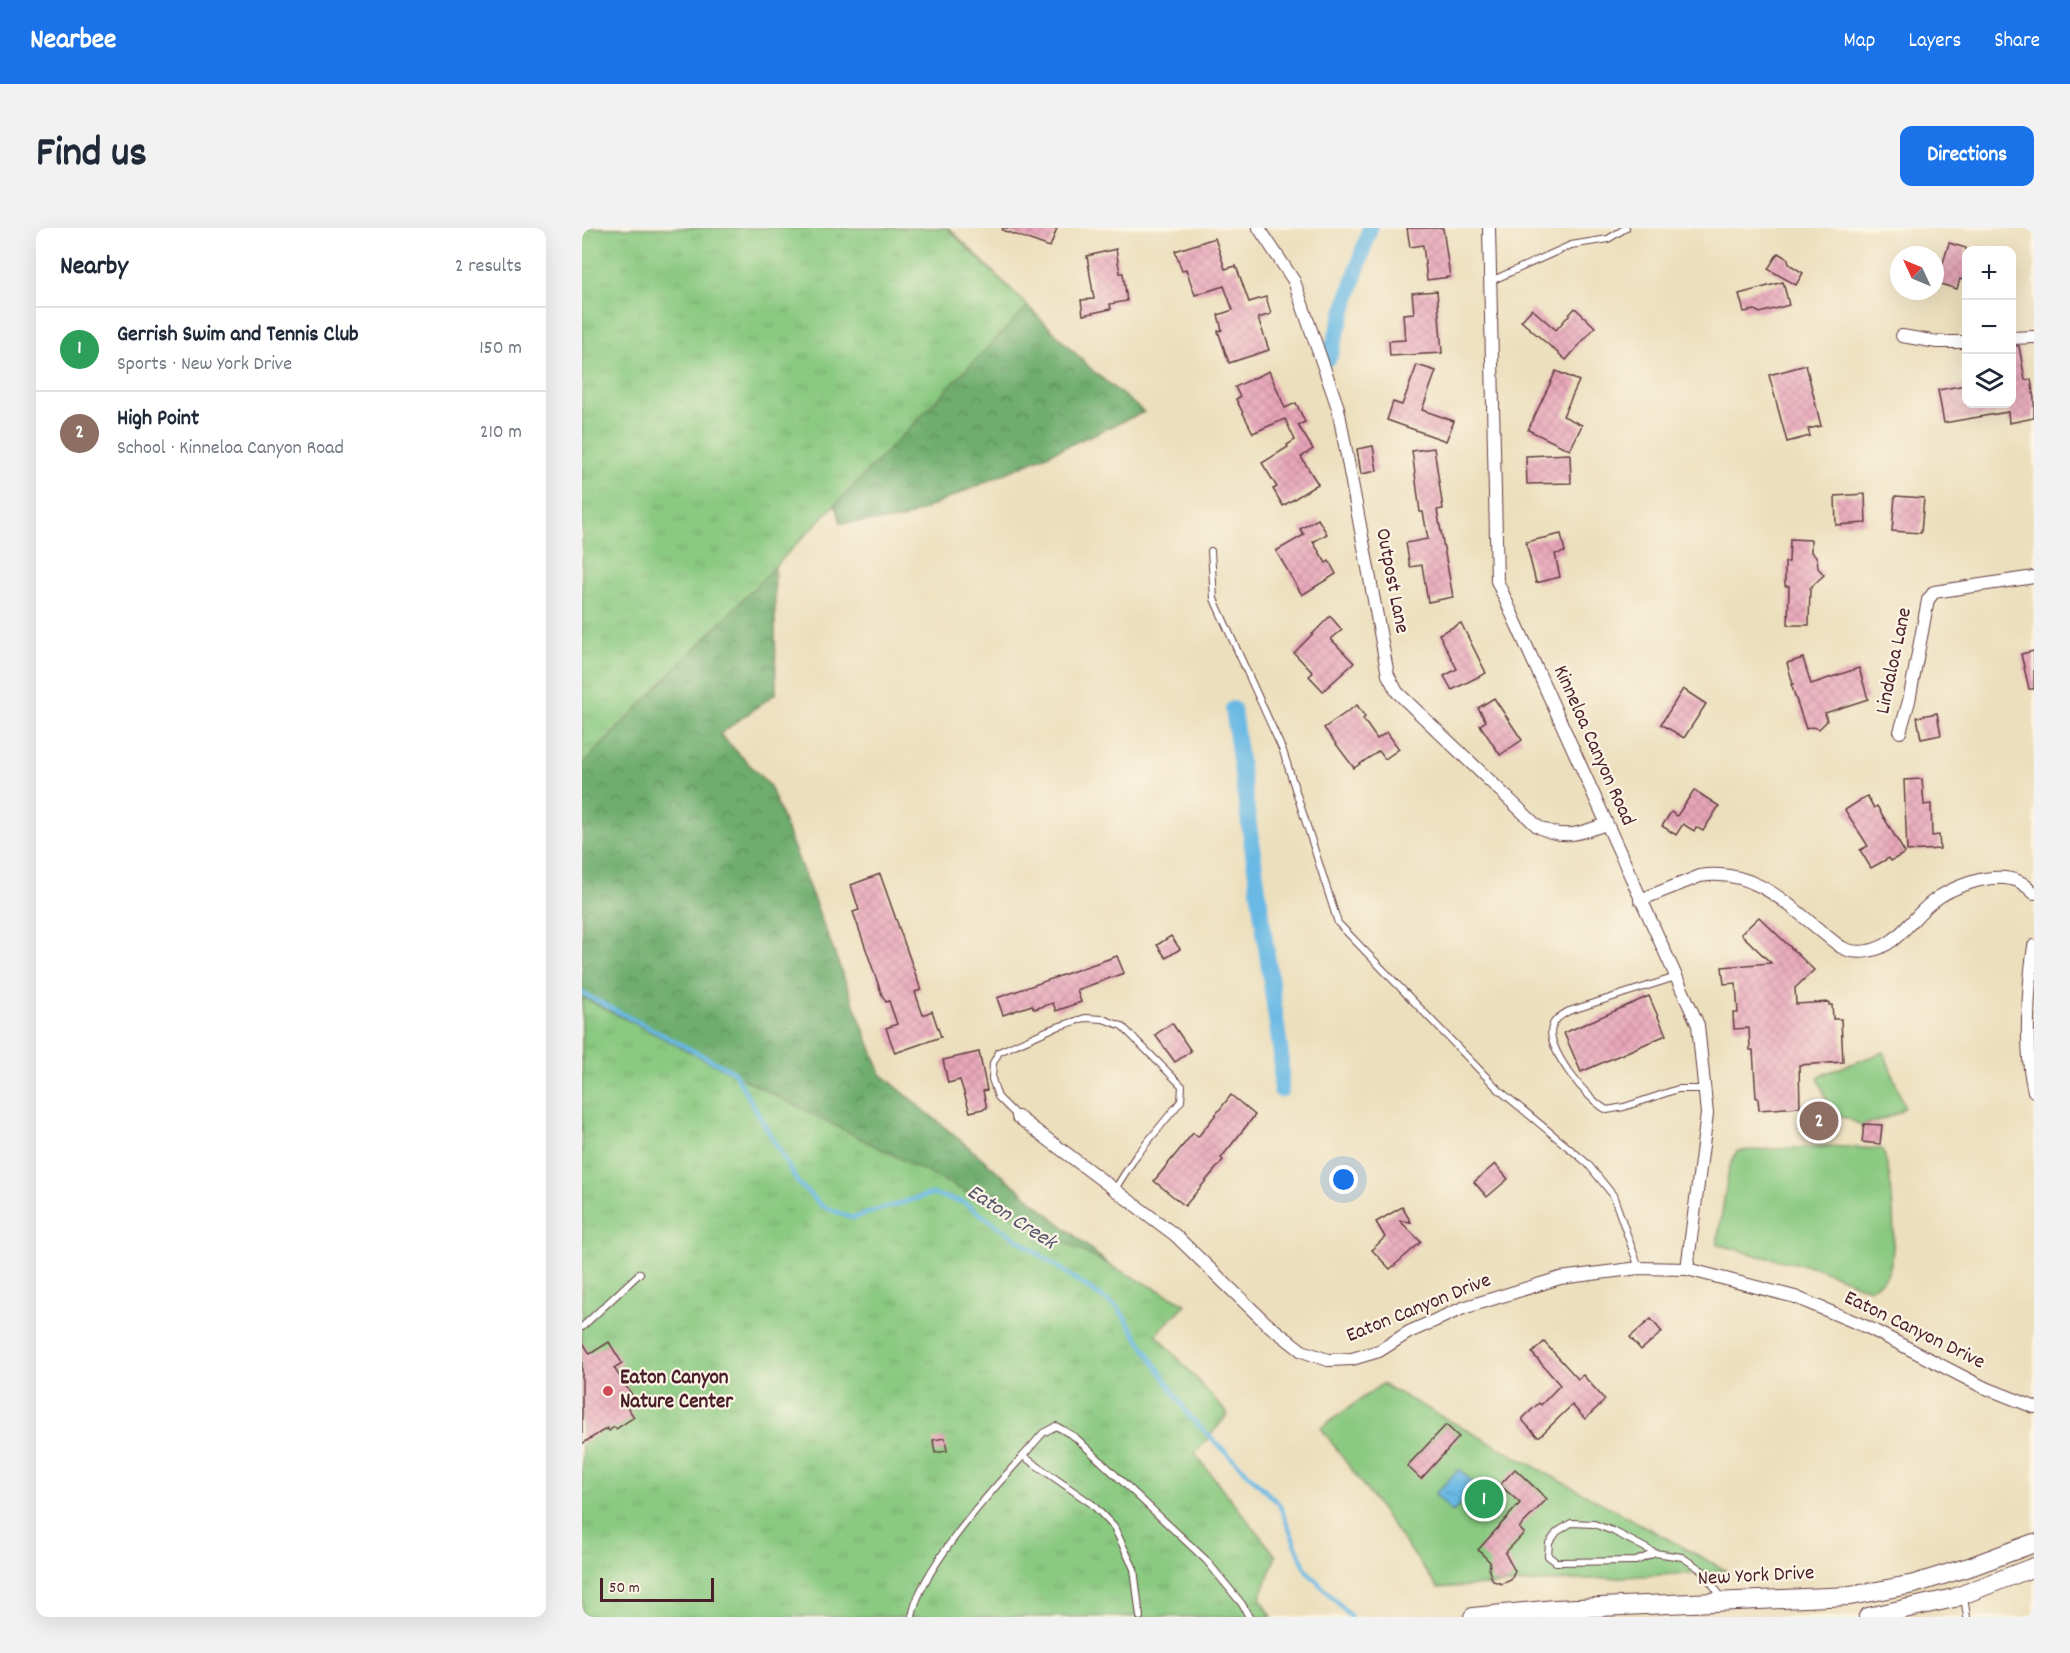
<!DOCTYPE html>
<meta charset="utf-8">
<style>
:root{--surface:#fff;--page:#f2f2f3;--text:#1f2937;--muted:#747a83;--line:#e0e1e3;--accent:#1a73e8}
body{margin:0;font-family:Dekko,sans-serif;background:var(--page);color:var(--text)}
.controls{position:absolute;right:18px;top:18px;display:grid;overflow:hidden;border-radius:12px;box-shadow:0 6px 24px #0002}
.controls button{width:54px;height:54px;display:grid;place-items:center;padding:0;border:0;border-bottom:2px solid var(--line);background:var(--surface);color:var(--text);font:30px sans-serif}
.compass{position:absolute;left:1308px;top:18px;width:54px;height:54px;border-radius:50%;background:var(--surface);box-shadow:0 6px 24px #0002;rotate:314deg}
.scale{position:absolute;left:18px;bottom:15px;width:114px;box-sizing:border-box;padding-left:6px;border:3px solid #4a1f2b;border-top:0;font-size:16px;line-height:21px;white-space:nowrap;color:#4a1f2b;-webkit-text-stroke:4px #fcf5e5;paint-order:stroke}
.you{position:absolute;left:762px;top:952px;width:21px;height:21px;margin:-15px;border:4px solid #fff;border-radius:50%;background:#1a73e8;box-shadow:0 0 0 9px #1a73e833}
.badge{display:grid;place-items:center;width:39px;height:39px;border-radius:50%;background:var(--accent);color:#fff;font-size:20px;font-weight:700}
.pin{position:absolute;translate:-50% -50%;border:3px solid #fff;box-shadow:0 2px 6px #0006}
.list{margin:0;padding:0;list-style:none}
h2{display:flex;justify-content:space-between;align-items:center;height:78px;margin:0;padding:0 24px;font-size:26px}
h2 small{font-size:20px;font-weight:400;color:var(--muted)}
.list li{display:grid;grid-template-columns:39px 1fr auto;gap:18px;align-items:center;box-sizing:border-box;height:84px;padding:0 24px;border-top:2px solid var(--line)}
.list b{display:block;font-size:22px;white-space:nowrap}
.list p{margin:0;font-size:20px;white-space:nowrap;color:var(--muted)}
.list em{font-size:20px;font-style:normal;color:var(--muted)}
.icon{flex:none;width:33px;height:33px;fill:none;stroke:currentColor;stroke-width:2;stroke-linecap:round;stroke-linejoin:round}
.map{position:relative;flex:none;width:1452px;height:1389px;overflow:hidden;border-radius:12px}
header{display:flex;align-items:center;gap:36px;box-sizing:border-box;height:84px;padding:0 30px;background:var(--accent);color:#fff}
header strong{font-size:28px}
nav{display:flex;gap:33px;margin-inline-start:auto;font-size:21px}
.intro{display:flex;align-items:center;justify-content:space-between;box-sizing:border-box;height:144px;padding:0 36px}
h1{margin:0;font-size:42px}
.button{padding:15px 27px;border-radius:12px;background:var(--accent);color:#fff;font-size:21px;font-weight:700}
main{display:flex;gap:36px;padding:0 36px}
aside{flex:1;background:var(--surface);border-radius:12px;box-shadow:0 6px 24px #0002}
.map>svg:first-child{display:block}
</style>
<header>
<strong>Nearbee</strong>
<nav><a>Map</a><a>Layers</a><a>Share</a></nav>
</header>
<div class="intro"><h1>Find us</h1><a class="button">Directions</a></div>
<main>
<aside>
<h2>Nearby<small>2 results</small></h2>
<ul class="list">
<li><span class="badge" style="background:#2e9e5b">1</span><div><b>Gerrish Swim and Tennis Club</b><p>Sports · New York Drive</p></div><em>150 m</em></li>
<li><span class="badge" style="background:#8d6e63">2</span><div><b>High Point</b><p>School · Kinneloa Canyon Road</p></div><em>210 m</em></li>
</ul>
</aside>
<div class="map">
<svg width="1452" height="1389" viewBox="0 0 1452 1389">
<defs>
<pattern id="forest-crowns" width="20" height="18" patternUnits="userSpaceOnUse" patternTransform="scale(1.5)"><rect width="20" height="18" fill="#6ead6e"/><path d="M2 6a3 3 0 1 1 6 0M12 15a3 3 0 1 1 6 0" fill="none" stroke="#5c8c5b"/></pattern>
<pattern id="park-tufts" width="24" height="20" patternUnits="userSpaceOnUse" patternTransform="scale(1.5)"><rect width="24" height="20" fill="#89c980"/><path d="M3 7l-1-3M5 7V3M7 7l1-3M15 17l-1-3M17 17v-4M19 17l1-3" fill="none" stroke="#78ac6f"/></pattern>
<pattern id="water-ripples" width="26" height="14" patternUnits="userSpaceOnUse" patternTransform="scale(1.5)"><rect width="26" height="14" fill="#69b9e4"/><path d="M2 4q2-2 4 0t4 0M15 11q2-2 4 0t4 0" fill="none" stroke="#5896b9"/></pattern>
<pattern id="building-cross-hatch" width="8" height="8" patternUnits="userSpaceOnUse" patternTransform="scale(1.5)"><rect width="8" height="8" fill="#e8a6ba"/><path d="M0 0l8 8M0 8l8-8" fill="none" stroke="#c88ea0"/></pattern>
</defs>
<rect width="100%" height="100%" fill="#fcf5e5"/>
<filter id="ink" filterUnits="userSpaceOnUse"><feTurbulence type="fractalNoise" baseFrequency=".0167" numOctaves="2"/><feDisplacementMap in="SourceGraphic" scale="12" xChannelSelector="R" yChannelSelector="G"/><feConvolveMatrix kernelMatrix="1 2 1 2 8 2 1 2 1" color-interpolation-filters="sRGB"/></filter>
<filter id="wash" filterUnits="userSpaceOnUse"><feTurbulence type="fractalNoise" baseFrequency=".008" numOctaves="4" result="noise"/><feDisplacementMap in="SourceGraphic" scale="24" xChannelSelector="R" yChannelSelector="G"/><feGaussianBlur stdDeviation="1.35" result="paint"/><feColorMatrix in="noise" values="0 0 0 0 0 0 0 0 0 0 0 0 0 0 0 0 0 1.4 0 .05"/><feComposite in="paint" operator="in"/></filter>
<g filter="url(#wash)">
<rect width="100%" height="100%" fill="#ecdfbd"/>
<path fill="url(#forest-crowns)" stroke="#5c664c" stroke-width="1.5" d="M 0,0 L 367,0 L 511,143 L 562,184 L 318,292 L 259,295 L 238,224 L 191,218 L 194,465 L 138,506 L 188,558 L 299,846 L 524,1034 L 550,1059 L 0,1366 Z"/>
<g fill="url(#park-tufts)" stroke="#6a7456" stroke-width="1.5">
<path d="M 0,0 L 365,0 L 446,78 L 0,537 Z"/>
<path d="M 0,769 L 604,1076 L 574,1106 L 646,1186 L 613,1226 L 694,1328 L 678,1370 L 690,1389 L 0,1389 Z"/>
</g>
<g fill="#89c980" stroke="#6a7456" stroke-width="1.5">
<path d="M 1302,824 L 1323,880 L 1319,881 L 1320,883 L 1296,893 L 1279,897 L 1249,883 L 1236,850 L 1239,847 Z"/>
<path d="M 1244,918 L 1300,921 C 1311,943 1318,1029 1303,1050 C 1300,1054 1292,1058 1287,1061 L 1233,1039 L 1177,1028 L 1135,1016 L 1147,940 L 1155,923 Z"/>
<path d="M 800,1156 L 1145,1343 L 856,1360 L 739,1200 Z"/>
</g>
<path fill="url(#water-ripples)" stroke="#5a6c88" stroke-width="1.5" d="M 877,1241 L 909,1272 L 912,1270 L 917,1275 L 900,1293 L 895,1288 L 896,1285 L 882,1272 L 871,1284 L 853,1266 Z"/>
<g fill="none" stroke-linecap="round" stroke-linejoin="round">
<path stroke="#69b9e4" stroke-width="4.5" d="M 0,765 L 152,844 L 216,955 L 240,978 L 270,990 L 349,966 L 381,974 L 537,1081 L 608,1189 L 697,1276 L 724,1342 L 769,1389"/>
<g stroke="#69b9e4" stroke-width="16">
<path d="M 747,130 L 788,0"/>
<path d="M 651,481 L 699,827 L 699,862"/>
</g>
</g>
<g id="blocks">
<g fill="url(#building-cross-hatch)">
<path d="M 421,0 L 475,0 L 468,19 L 420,2 Z"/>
<path d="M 825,0 L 861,0 L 868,49 L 845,52 L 841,17 L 828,19 Z"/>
<path d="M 633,10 L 643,41 L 654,38 L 667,74 L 684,69 L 689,86 L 676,90 L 687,122 L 647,135 L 636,103 L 640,102 L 636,87 L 651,82 L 642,58 L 613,67 L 604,41 L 600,43 L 593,23 Z"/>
<path d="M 1367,15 L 1384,20 L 1384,53 L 1378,51 L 1375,61 L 1355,55 Z"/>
<path d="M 534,21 L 538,45 L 541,45 L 545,73 L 528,76 L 529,81 L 501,87 L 499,72 L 512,71 L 505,28 Z"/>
<path d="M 1196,25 L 1206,31 L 1207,36 L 1221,45 L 1214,57 L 1186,41 Z"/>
<path d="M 1201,54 L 1207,77 L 1178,85 L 1173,82 L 1162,84 L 1157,66 Z"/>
<path d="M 855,63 L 860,125 L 808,128 L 807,113 L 823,112 L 821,86 L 832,85 L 830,65 Z"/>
<path d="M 993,80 L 1013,99 L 984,132 L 939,93 L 950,81 L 974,102 Z"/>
<path d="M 1430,118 L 1437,118 L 1443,152 L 1449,151 L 1452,171 L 1452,190 L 1427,195 L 1426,184 L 1362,195 L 1356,162 L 1384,157 L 1384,176 L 1430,176 Z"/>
<path d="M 835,137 L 854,143 L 840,182 L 872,193 L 864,213 L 805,192 L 811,174 L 820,177 Z"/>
<path d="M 1224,137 L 1239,198 L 1226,201 L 1228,208 L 1205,214 L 1187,147 Z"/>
<path d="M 687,143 L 703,180 L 714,175 L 723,194 L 716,197 L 731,221 L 719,229 L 736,256 L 701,278 L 691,261 L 695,259 L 680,235 L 706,219 L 705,217 L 713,212 L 703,191 L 671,205 L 654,171 L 658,169 L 653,159 Z"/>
<path d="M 974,143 L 997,153 L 981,188 L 1000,197 L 988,222 L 946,202 Z"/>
<path d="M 791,218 L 795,243 L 779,246 L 775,221 Z"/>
<path d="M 852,220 L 861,281 L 855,282 L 871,369 L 846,374 L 840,337 L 828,339 L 824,315 L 846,311 L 841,284 L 838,284 L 830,223 Z"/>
<path d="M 988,226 L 989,255 L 945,256 L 944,228 Z"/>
<path d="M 1283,266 L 1284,295 L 1254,297 L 1253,268 Z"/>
<path d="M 1313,268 L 1342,270 L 1339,305 L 1310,303 Z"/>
<path d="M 736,291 L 745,306 L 731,314 L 744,335 L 747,333 L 754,346 L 720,367 L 694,323 L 722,307 L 718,301 Z"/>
<path d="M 979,306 L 983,324 L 973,326 L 978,349 L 954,355 L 944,314 Z"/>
<path d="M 1208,311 L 1229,312 L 1229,324 L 1235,330 L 1236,340 L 1242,347 L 1228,360 L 1227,397 L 1206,397 L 1207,358 L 1203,358 L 1203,334 L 1207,334 Z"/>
<path d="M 748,388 L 760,402 L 749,411 L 772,435 L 741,463 L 727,448 L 731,445 L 712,425 Z"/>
<path d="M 879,395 L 904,445 L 870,462 L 862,448 L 875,441 L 857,406 Z"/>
<path d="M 1452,423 L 1452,461 L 1447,461 L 1439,426 Z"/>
<path d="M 1221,430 L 1229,456 L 1277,440 L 1286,471 L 1243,485 L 1245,493 L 1237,501 L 1230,499 L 1224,501 L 1209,456 L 1211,456 L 1205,435 Z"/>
<path d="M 1101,461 L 1124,476 L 1102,510 L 1079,496 Z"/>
<path d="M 912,470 L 940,512 L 918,527 L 898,497 L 904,493 L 896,480 Z"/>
<path d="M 775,477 L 783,489 L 781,491 L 795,511 L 805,504 L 817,521 L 803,531 L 797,523 L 772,540 L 742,500 Z"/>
<path d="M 1355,485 L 1359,507 L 1339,511 L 1335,489 Z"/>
<path d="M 1340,551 L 1342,577 L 1349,576 L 1350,608 L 1357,607 L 1358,621 L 1325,623 L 1322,552 Z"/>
<path d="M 1112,562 L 1137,578 L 1121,603 L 1114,599 L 1112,603 L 1101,596 L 1094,607 L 1080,598 L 1089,584 L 1095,588 Z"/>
<path d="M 1285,568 L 1292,580 L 1295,578 L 1323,625 L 1309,633 L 1307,630 L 1289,640 L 1278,622 L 1286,618 L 1263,582 Z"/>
<path d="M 298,646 L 339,762 L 333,764 L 341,787 L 350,783 L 359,809 L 313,825 L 304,800 L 315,796 L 307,773 L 304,774 L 300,767 L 271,684 L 277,682 L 269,657 Z"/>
<path d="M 1177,689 L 1232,742 L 1213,760 L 1214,776 L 1247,774 L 1247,777 L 1250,777 L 1251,791 L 1259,791 L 1261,834 L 1217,837 L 1218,879 L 1177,882 L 1176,870 L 1174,870 L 1171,822 L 1168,822 L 1167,800 L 1152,801 L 1151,785 L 1156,785 L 1154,755 L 1142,756 L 1140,739 L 1189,735 L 1159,706 Z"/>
<path d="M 589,708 L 598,721 L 584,730 L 575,717 Z"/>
<path d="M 535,728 L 542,745 L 495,762 L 499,774 L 474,783 L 471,775 L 452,781 L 450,777 L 421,787 L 415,770 Z"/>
<path d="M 1067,768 L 1084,807 L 999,844 L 982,805 Z"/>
<path d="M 590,795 L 609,823 L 593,834 L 573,807 Z"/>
<path d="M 397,824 L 405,862 L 401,863 L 405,880 L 388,884 L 378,852 L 366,855 L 361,832 Z"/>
<path d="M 649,867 L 673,887 L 639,930 L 641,932 L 603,978 L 572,953 L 611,905 L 616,909 Z"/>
<path d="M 1282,896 L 1300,897 L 1298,916 L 1280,914 Z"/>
<path d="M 913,936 L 926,951 L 905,969 L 892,954 Z"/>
<path d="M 820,979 L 829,994 L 818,993 L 839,1014 L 808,1041 L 790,1022 L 803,1009 L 794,994 Z"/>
<path d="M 1069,1091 L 1080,1104 L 1059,1122 L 1048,1109 Z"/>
<path d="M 0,1113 L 8,1126 L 27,1114 L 40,1135 L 32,1140 L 50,1167 L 41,1173 L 52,1189 L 34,1201 L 32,1199 L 27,1203 L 25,1200 L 0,1216 Z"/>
<path d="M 962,1114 L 996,1151 L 1001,1147 L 1023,1172 L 1003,1191 L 990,1177 L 958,1208 L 955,1208 L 941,1193 L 941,1190 L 957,1175 L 959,1177 L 978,1157 L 950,1125 Z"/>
<path d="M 864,1197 L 877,1209 L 839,1251 L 825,1238 Z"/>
<path d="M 363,1210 L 365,1223 L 353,1225 L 351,1212 Z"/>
<path d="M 933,1241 L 965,1271 L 937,1300 L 942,1305 L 923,1325 L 933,1343 L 929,1352 L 920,1356 L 911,1353 L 907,1343 L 908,1334 L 896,1322 L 938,1275 L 918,1257 Z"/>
</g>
</g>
</g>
<g filter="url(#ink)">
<use href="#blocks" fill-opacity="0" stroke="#623c41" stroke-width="1.5"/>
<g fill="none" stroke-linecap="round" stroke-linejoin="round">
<defs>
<g id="service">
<path d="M 909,53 L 989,17 L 1026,11 L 1044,0"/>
<path d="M 629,323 L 632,371 L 701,523 L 756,695 L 916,861 L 1005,935 L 1031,967 L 1057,1040"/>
<path d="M 1094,749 L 987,783 C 980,787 972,791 970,799 C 963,820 1006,873 1025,882 L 1042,879 L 1096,861 L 1122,861"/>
<path d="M 436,889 L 416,869 L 410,851 L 411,835 L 417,824 L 469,801 L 503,790 L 521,791 L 540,798 L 600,858 L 599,873 L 554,928 L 533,961"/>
<path d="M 0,1099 L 58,1045"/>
<path d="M 1073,1325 L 1054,1333 L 974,1334 L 966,1328 L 967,1315 L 975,1304 L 989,1295 L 1012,1296 L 1031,1303 L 1073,1325 L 1100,1329 L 1121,1343 L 1140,1370"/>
<path d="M 1382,1369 L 1385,1389"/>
<path d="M 330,1389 C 337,1343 409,1263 441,1228"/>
<path d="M 558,1389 L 552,1341 L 532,1299 L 510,1276 L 441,1228 L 461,1205 L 474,1198 L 493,1209 L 624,1332 L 660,1376 L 667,1389"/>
</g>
<g id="minor">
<path d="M 677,0 L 712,53 L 756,180 L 806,447 L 815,464 L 955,598 C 982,613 998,605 1024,596"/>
<path d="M 907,0 L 915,353 L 1116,797 L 1125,886 L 1105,1041"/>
<path d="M 1320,108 L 1355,114 L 1384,114"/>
<path d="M 1430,110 L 1452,109"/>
<path d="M 1318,504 L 1327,473 L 1346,372 L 1352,364 L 1452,349"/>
<path d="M 1058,672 L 1118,648 C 1178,638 1216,688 1259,719 C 1268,724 1276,725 1286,723 C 1316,718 1328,691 1350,674 C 1369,659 1404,646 1429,651 C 1438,652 1445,658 1452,665"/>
<path d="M 1452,718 C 1446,759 1442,823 1452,863"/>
<path d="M 436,889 L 593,1007 L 684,1095 L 720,1123 L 746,1132 L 770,1131 L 797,1123 L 827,1104 L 881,1080 L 978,1050 L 1057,1040 L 1105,1041 L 1213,1069 L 1287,1100 L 1399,1158 L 1452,1179"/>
</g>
<g id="secondary">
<path d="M 891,1389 L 973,1381 L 1268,1368 L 1332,1356 L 1390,1338 L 1452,1315"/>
<path d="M 1286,1389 L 1372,1370 L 1452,1339"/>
</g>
</defs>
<use href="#service" stroke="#623c41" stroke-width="8"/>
<use href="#minor" stroke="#623c41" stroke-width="14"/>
<use href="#secondary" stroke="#623c41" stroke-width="20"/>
<use href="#service" stroke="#fff" stroke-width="6"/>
<use href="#minor" stroke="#fff" stroke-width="12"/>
<use href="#secondary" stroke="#fff" stroke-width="18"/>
</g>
</g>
<circle fill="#d1495b" stroke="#fcf5e5" stroke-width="2" cx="26" cy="1163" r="6"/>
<g text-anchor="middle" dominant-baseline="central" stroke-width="4.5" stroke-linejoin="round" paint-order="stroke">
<g font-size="21" fill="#4a1f2b" stroke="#fcf5e5">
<text transform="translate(809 353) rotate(79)">Outpost Lane</text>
<text transform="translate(1313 433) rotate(-78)">Lindaloa Lane</text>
<text transform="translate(1011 518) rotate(66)">Kinneloa Canyon Road</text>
<text transform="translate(837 1081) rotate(-22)">Eaton Canyon Drive</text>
<text transform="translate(1332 1103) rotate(26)">Eaton Canyon Drive</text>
<text transform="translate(1174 1349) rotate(-3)">New York Drive</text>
</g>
<g font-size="21" font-weight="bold" fill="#4a1f2b" stroke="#fcf5e5" text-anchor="start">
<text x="38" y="1151">Eaton Canyon<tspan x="38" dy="24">Nature Center</tspan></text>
</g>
<g font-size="22" font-style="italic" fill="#55556c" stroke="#fcf5e5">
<text transform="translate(429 990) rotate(33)">Eaton Creek</text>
</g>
</g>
</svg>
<div class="controls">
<button>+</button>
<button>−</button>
<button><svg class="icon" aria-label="layers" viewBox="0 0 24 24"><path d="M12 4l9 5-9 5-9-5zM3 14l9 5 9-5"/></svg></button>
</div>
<svg class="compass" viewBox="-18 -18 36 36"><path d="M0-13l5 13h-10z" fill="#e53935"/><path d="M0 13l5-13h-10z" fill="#747a83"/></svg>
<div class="scale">50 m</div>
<div class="you"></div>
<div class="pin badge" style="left:902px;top:1271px;background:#2e9e5b">1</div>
<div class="pin badge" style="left:1237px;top:893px;background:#8d6e63">2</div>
</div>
</main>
